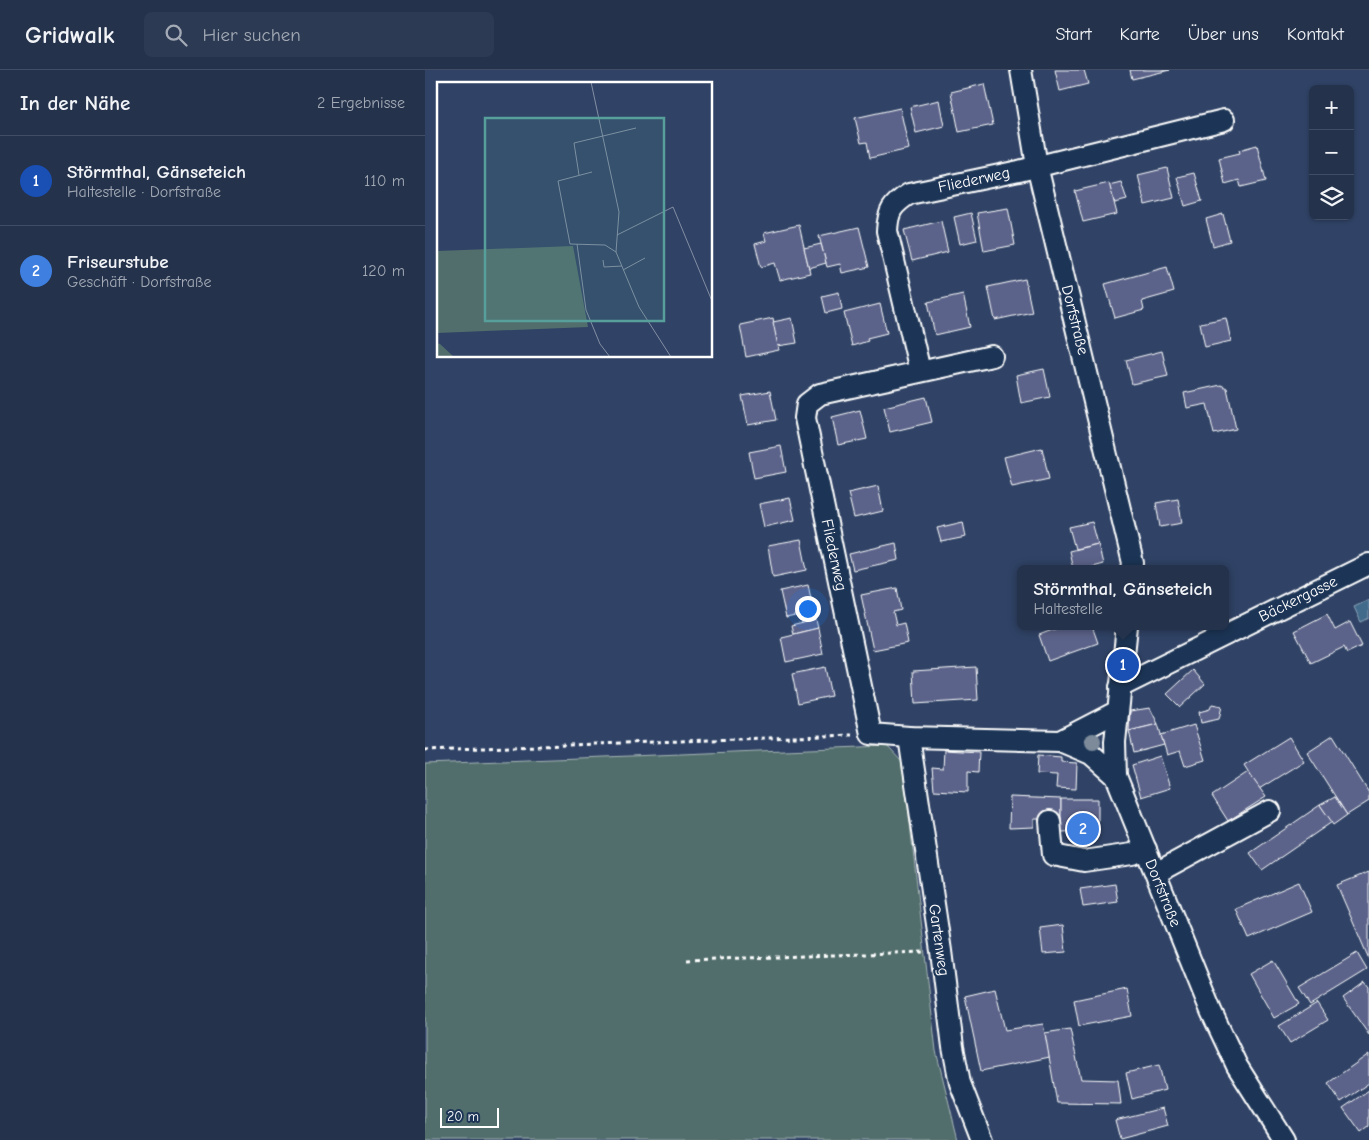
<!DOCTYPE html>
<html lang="de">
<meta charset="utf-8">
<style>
:root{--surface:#24324c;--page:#2c3a53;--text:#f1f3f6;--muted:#a3aab5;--line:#414d64;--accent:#8bbbb9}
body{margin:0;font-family:"Comic Neue",sans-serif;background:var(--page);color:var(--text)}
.controls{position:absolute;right:15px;top:15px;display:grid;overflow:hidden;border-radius:8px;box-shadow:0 1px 4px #0004}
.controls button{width:45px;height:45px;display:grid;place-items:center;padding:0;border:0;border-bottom:1px solid var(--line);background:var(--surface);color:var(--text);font:25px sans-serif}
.scale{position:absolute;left:15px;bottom:12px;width:59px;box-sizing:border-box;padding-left:5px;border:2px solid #fff;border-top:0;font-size:14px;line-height:18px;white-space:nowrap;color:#fff;-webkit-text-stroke:4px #1d3557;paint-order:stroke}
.you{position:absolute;left:382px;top:538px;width:18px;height:18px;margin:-12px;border:4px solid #fff;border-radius:50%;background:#1a73e8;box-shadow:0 0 0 8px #1a73e833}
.badge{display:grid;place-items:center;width:32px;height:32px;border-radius:50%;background:var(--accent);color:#fff;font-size:16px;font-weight:700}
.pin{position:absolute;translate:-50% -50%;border:2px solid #fff;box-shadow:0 1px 5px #0006}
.popup{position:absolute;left:592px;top:495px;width:212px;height:65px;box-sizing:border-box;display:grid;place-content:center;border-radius:8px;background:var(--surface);filter:drop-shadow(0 1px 4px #0005);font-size:16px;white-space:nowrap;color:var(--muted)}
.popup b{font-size:19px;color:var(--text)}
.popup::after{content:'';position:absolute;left:50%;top:100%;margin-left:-10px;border:10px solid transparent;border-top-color:var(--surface)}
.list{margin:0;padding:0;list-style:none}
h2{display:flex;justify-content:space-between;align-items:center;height:65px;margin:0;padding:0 20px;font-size:21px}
h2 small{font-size:16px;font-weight:400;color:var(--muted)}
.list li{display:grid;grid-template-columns:32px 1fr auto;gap:15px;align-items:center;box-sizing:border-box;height:90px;padding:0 20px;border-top:1px solid var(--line)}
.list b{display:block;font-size:19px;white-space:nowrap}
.list p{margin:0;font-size:16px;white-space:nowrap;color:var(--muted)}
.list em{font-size:16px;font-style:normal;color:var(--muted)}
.icon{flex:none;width:28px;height:28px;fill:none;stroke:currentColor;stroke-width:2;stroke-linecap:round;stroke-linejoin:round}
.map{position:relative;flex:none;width:944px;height:1070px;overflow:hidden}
header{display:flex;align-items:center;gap:30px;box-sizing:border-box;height:70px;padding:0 25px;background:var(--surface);border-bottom:1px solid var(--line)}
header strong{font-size:24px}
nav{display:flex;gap:28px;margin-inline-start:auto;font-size:18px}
.search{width:350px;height:45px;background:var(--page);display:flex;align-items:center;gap:12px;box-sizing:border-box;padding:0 18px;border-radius:8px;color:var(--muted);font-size:19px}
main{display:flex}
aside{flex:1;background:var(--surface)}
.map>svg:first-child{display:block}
</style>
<header>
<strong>Gridwalk</strong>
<div class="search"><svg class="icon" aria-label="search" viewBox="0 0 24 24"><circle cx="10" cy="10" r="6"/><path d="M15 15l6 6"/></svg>Hier suchen</div>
<nav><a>Start</a><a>Karte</a><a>Über uns</a><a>Kontakt</a></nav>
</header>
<main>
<aside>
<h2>In der Nähe<small>2 Ergebnisse</small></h2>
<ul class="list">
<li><span class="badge" style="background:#1a4fb4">1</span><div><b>Störmthal, Gänseteich</b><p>Haltestelle · Dorfstraße</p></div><em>110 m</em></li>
<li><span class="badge" style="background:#3f7fe0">2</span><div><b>Friseurstube</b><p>Geschäft · Dorfstraße</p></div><em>120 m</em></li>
</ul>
</aside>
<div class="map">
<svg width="944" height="1070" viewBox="0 0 944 1070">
<rect width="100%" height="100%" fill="#304366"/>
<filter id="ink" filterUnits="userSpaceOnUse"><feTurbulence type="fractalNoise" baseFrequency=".02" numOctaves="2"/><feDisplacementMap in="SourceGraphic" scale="10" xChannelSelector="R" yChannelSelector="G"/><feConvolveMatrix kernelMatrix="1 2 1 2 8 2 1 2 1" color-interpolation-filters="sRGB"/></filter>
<g filter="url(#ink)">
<path fill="#516e6c" stroke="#a8b6b6" d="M 462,676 L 478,693 L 511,981 L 533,1070 L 0,1070 L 0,694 Z"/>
<path fill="#436a8b" stroke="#8ea6b9" d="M 944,530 L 944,548 L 936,552 L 929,537 Z"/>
<g fill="#5c648a" stroke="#fff">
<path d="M 630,0 L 659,0 L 663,14 L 635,21 Z"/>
<path d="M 705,0 L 745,0 L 707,9 Z"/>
<path d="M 559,14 L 568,55 L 534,62 L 526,22 Z"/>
<path d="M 514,30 L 519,56 L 491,63 L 485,37 Z"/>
<path d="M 475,38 L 484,79 L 445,88 L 442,72 L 436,73 L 430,48 Z"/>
<path d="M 832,75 L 841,111 L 816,117 L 814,110 L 800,114 L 794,88 L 815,83 L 814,80 Z"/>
<path d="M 742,98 L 749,128 L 720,135 L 713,105 Z"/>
<path d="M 769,103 L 777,131 L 760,136 L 752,107 Z"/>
<path d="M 696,112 L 702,130 L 690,133 L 684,115 Z"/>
<path d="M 684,113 L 692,144 L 658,152 L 650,121 Z"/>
<path d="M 583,138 L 590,175 L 559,181 L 552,143 Z"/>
<path d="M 546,143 L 552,170 L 535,174 L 529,147 Z"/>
<path d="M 798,144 L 805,171 L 788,176 L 781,149 Z"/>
<path d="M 516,151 L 523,182 L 487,191 L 479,160 Z"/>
<path d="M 374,155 L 385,203 L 355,210 L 350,193 L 336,197 L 330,174 L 341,171 L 339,163 Z"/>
<path d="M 434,157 L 444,197 L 417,203 L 415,194 L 402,197 L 394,166 Z"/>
<path d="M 396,174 L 401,193 L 384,198 L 379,178 Z"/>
<path d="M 742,197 L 749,222 L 717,231 L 719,240 L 690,248 L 680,214 Z"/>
<path d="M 600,209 L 607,242 L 570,250 L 563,217 Z"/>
<path d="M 414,222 L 417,239 L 401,243 L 397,226 Z"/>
<path d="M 538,224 L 545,257 L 510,265 L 503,232 Z"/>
<path d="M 455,234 L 462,263 L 442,268 L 443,271 L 427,276 L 419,243 Z"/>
<path d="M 348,248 L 354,280 L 321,287 L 315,255 Z"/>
<path d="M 367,248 L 372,273 L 353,276 L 348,252 Z"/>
<path d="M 801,248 L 806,271 L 780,277 L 775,253 Z"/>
<path d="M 737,281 L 743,306 L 707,314 L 701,290 Z"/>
<path d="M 619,299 L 625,327 L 596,333 L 591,305 Z"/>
<path d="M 796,315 L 802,318 L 811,359 L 789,364 L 782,334 L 762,338 L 759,323 Z"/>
<path d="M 345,321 L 351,350 L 323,355 L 317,326 Z"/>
<path d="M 501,327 L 507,352 L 465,362 L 459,337 Z"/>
<path d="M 435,340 L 442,369 L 413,375 L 407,347 Z"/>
<path d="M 356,376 L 361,402 L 329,408 L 324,382 Z"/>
<path d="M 617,378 L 624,409 L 587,417 L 579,387 Z"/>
<path d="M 453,416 L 458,441 L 429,448 L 423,423 Z"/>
<path d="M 365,428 L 370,450 L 339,457 L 334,434 Z"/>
<path d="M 753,429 L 757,453 L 735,457 L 731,433 Z"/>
<path d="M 538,452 L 541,467 L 516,472 L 512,458 Z"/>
<path d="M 667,452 L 673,474 L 650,479 L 644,457 Z"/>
<path d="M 376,470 L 382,500 L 348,507 L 343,476 Z"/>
<path d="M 471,473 L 474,490 L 428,500 L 424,484 Z"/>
<path d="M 673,474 L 678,494 L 660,499 L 648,499 L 644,481 Z"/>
<path d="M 383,515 L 389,542 L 361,548 L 355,521 Z"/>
<path d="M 472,518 L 476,540 L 468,542 L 471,555 L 479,553 L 483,573 L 448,580 L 436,525 Z"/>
<path d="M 902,544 L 910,560 L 925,552 L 937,576 L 922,583 L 919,577 L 886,593 L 869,561 Z"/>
<path d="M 391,550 L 393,558 L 368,564 L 366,556 Z"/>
<path d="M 638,556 L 667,556 L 673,573 L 623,591 L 614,565 Z"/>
<path d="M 393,558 L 398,584 L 361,592 L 356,567 Z"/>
<path d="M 400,597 L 406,626 L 373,633 L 367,604 Z"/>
<path d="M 551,597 L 553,630 L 490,634 L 488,601 Z"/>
<path d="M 768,600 L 780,614 L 755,637 L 742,624 Z"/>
<path d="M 787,634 L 797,636 L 794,649 L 776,653 L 774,642 L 785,639 Z"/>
<path d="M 725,638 L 733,654 L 704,661 L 705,641 Z"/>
<path d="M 733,654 L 739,675 L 709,683 L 704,661 Z"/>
<path d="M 769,655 L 780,690 L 760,696 L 755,681 L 742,685 L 736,665 Z"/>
<path d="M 908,665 L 944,723 L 944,731 L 922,745 L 882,682 Z"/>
<path d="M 864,667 L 879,691 L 834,719 L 819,695 Z"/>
<path d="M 519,680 L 554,682 L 553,702 L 543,701 L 543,722 L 509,720 L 507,698 L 518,699 Z"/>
<path d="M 613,685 L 636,687 L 636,692 L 652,693 L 651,719 L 631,718 L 632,705 L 612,704 Z"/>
<path d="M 735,686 L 745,718 L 716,727 L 707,695 Z"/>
<path d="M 823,702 L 841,727 L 803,751 L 787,726 Z"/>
<path d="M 585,727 L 636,729 L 636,749 L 609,749 L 609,757 L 584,758 Z"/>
<path d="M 910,727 L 922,745 L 908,755 L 895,735 Z"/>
<path d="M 636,729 L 673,729 L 673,761 L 636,762 Z"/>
<path d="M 895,735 L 907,752 L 837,800 L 825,783 Z"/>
<path d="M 944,802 L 944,889 L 912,815 Z"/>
<path d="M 874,812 L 887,842 L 824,869 L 811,839 Z"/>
<path d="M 690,814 L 693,832 L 658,837 L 655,819 Z"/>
<path d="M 638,855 L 641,882 L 618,884 L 615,858 Z"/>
<path d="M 932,883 L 942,900 L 885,935 L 874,918 Z"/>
<path d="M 848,890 L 874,934 L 849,948 L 824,904 Z"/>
<path d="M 940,912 L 944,917 L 944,965 L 918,928 Z"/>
<path d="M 570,919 L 580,960 L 618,954 L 625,987 L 556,1001 L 540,926 Z"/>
<path d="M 702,919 L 707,946 L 654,956 L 649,930 Z"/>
<path d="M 892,933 L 903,950 L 865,973 L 854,956 Z"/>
<path d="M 645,959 L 656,1009 L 693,1010 L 696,1034 L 632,1033 L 620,963 Z"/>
<path d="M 944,984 L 944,1013 L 916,1032 L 903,1013 Z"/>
<path d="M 734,995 L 740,1020 L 707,1029 L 701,1003 Z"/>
<path d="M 944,1020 L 944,1057 L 936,1063 L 918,1038 Z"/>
<path d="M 738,1038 L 743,1056 L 695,1069 L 690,1050 Z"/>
</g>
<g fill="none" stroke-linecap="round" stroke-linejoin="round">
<defs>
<g id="minor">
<path d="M 596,0 L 612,96 L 708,493 L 707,499"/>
<path d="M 567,286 L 395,324 L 382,334 L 380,348 L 446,664 L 484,667 L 635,671 L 666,684 L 691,706"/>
<path d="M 495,301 L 462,161 C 463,141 467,135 484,124 L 594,101 L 799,50"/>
<path d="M 702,556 L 690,672 L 691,706 L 786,941 L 812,996 L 859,1070"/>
<path d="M 695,617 L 944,494"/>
<path d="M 484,667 L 516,881 L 528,977 L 535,1013 L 557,1070"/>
<path d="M 635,671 L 693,641"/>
<path d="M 625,751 L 628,785 L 659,791 L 707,784 L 721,779"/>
<path d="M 731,803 L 845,741"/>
</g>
</defs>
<use href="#minor" stroke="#fff" stroke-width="24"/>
<g stroke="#fff" stroke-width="3" stroke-dasharray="4 4" stroke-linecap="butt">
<path d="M 0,680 L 427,665"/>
<path d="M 262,890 L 498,882"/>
</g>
<use href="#minor" stroke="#1d3557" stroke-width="20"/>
</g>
<circle fill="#7b8a9a" cx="668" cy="671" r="8"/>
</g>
<g text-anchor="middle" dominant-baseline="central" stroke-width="4.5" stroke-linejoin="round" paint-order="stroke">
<g font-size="16" fill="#fff" stroke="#1d3557">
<text transform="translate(549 110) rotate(-12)">Fliederweg</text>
<text transform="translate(650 250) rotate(76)">Dorfstraße</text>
<text transform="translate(409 485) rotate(78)">Fliederweg</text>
<text transform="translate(873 529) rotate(-26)">Bäckergasse</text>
<text transform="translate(738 823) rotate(68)">Dorfstraße</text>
<text transform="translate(514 870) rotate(82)">Gartenweg</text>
</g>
</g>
<g transform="translate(12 12)">
<rect width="275" height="275" fill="#304366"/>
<path d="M 136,164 L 151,245 L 0,251 L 0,169 ZM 0,261 L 3,262 L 17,275 L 0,275 Z" fill="#516e6c"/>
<path fill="none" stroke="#838ea3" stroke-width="1" d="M 154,0 L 182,130 L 179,170 L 202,225 L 234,275M 155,90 L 121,99 L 133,162 L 168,163 L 179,170M 142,93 L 137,61 L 199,46M 180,153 L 236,125 L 275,219M 140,162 L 149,228 L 163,262 L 173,275M 166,178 L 167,185 L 185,184M 186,188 L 208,176"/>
<path fill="#579f9a" fill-opacity="0.15" stroke="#579f9a" stroke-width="2.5" d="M 48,36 L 227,36 L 227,239 L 48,239 Z"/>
<rect width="275" height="275" fill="none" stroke="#fff" stroke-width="2.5"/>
</g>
</svg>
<div class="controls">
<button>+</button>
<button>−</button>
<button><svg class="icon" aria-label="layers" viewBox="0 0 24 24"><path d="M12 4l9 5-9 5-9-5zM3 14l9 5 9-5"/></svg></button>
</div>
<div class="scale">20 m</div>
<div class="you"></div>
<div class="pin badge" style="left:698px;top:595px;background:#1a4fb4">1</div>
<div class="popup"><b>Störmthal, Gänseteich</b>Haltestelle</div>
<div class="pin badge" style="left:658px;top:759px;background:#3f7fe0">2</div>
</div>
</main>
